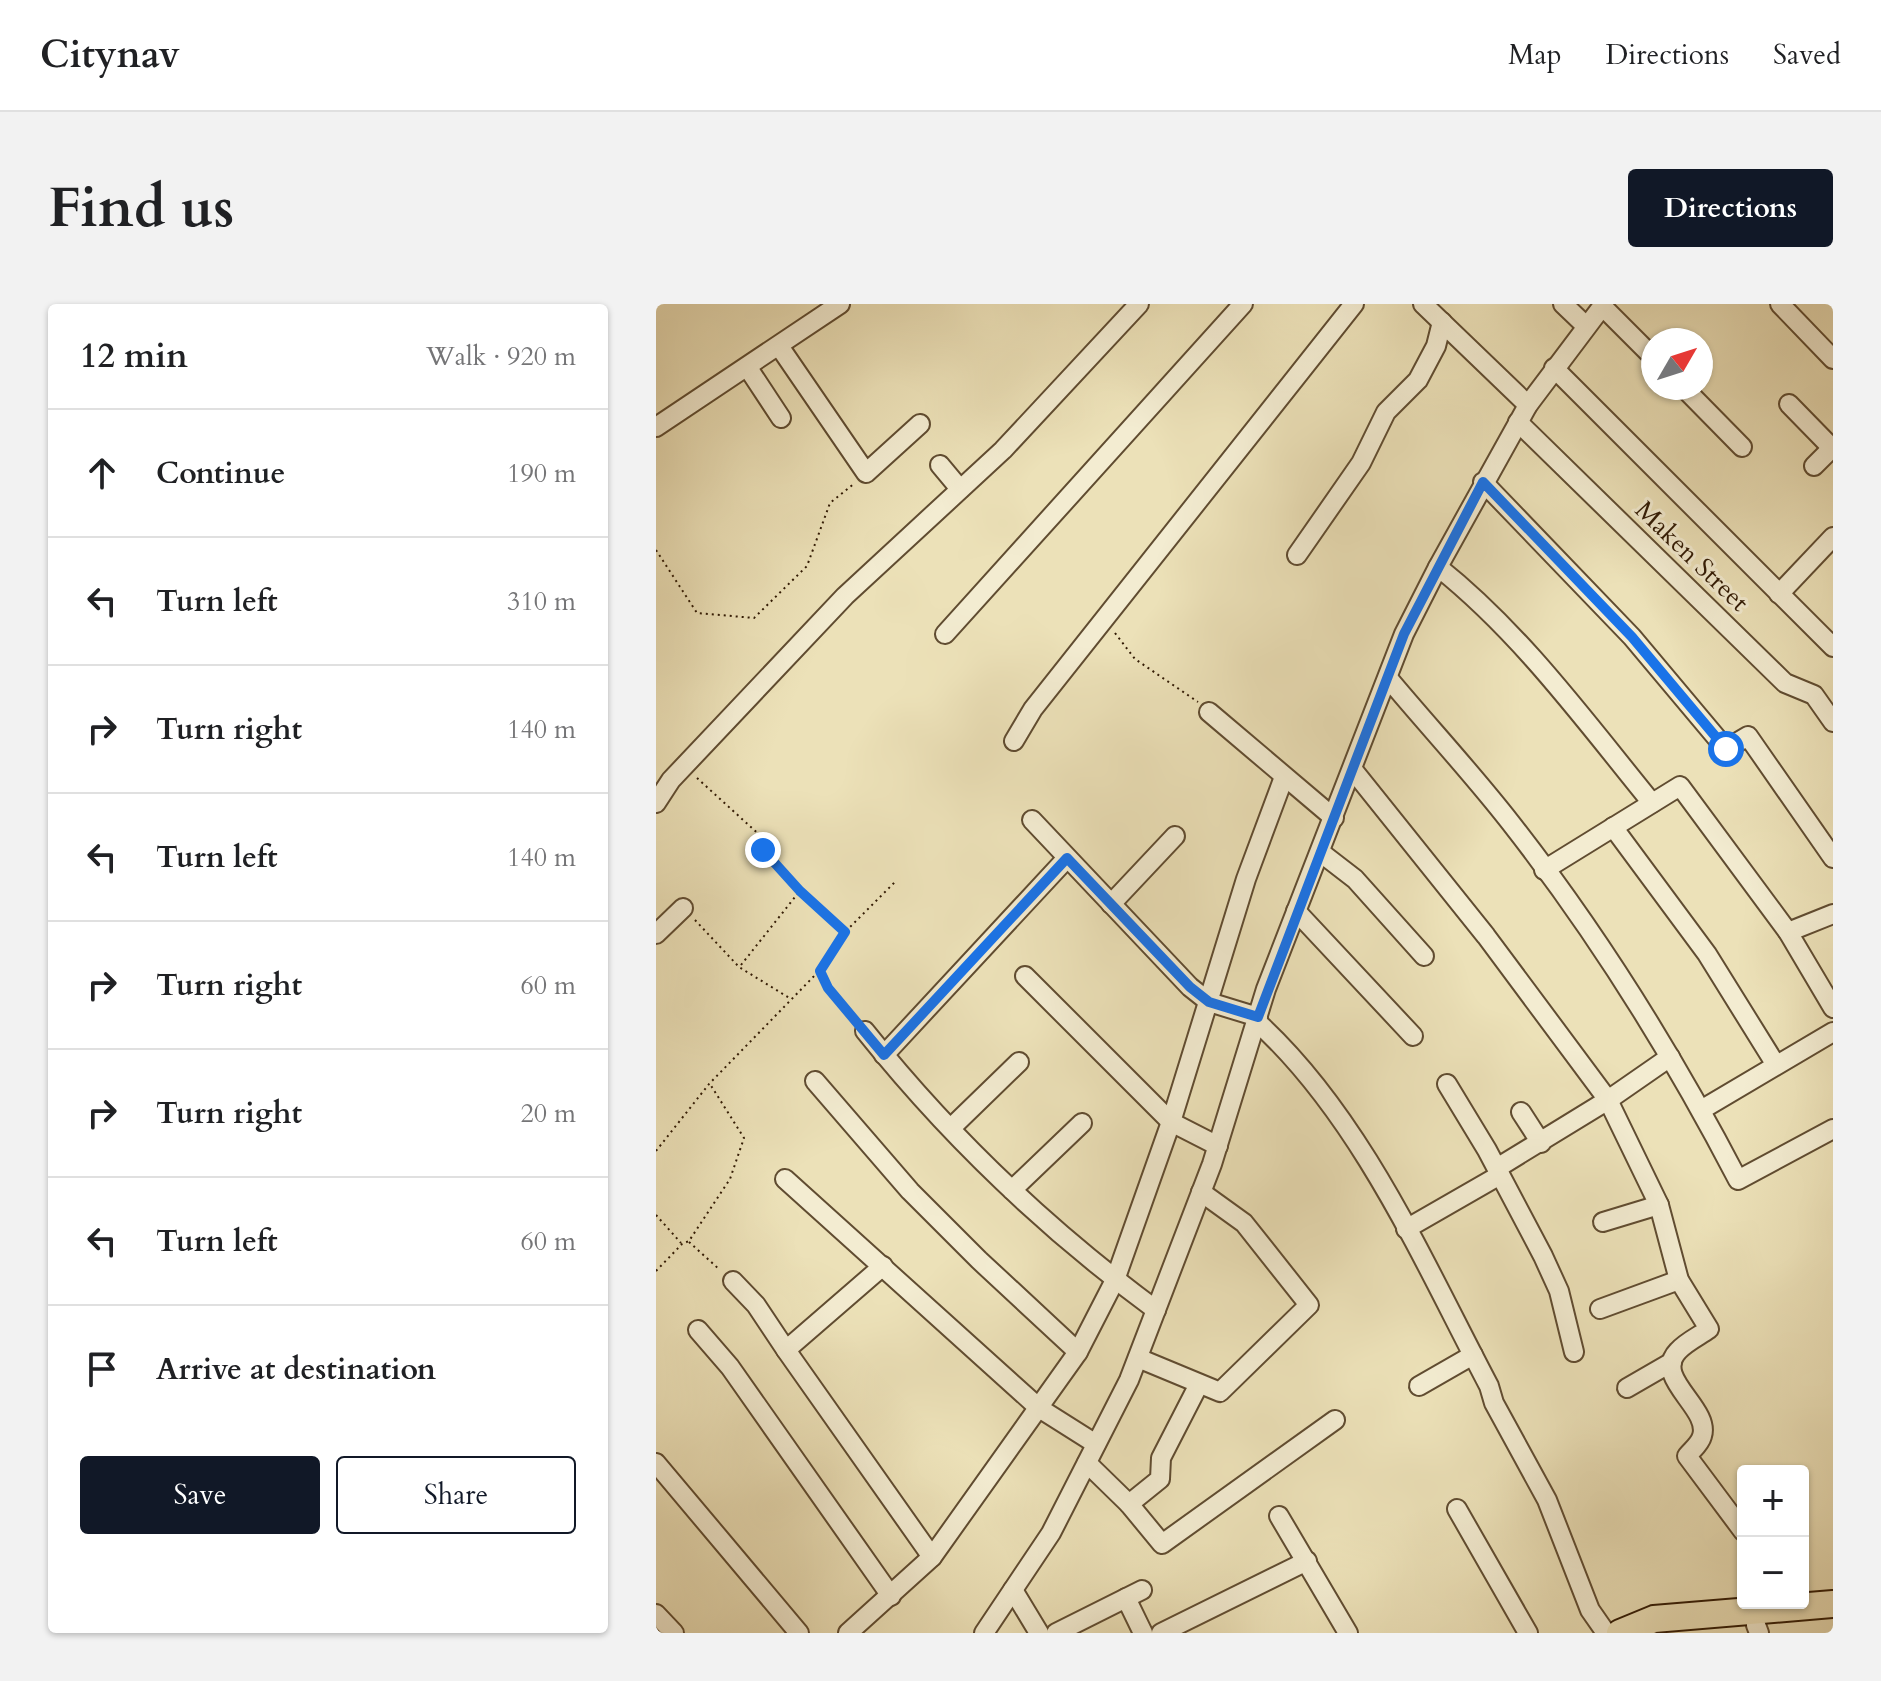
<!DOCTYPE html>
<meta charset="utf-8">
<style>
:root{--surface:#fff;--page:#f2f2f2;--text:#202124;--muted:#757577;--line:#e0e0e0;--accent:#111827}
body{margin:0;font-family:Cardo,serif;background:var(--page);color:var(--text)}
.controls{position:absolute;right:24px;bottom:24px;display:grid;overflow:hidden;border-radius:8px;box-shadow:0 2px 6px #0004}
.controls button{width:72px;height:72px;display:grid;place-items:center;padding:0;border:0;border-bottom:2px solid var(--line);background:var(--surface);color:var(--text);font:40px sans-serif}
.compass{position:absolute;left:985px;top:24px;width:72px;height:72px;border-radius:50%;background:var(--surface);box-shadow:0 2px 6px #0004;rotate:51deg}
.stop{position:absolute;width:24px;height:24px;margin:-18px;border:6px solid #1a73e8;border-radius:50%;background:#fff}
.stop.end{background:#1a73e8;border-color:#fff;box-shadow:0 2px 8px #0008}
.list{margin:0;padding:0;list-style:none}
h2{display:flex;justify-content:space-between;align-items:center;height:104px;margin:0;padding:0 32px;font-size:34px}
h2 small{font-size:26px;font-weight:400;color:var(--muted)}
.list li{display:grid;grid-template-columns:52px 1fr auto;gap:24px;align-items:center;box-sizing:border-box;height:128px;padding:0 32px;border-top:2px solid var(--line)}
.list b{display:block;font-size:30px;white-space:nowrap}
.list em{font-size:26px;font-style:normal;color:var(--muted)}
.actions{display:flex;gap:16px;padding:24px 32px}
.actions a{flex:1;padding:18px 0;border:2px solid var(--accent);border-radius:8px;text-align:center;font-size:28px;color:var(--accent)}
.actions .main{background:var(--accent);color:#fff}
.icon{flex:none;width:44px;height:44px;fill:none;stroke:currentColor;stroke-width:2;stroke-linecap:round;stroke-linejoin:round}
.map{position:relative;flex:none;width:1177px;height:1329px;overflow:hidden;border-radius:8px}
header{display:flex;align-items:center;gap:48px;box-sizing:border-box;height:112px;padding:0 40px;background:var(--surface);border-bottom:2px solid var(--line)}
header strong{font-size:38px}
nav{display:flex;gap:44px;margin-inline-start:auto;font-size:28px}
.intro{display:flex;align-items:center;justify-content:space-between;box-sizing:border-box;height:192px;padding:0 48px}
h1{margin:0;font-size:56px}
.button{padding:20px 36px;border-radius:8px;background:var(--accent);color:#fff;font-size:28px;font-weight:700}
main{display:flex;gap:48px;padding:0 48px}
aside{flex:1;background:var(--surface);border-radius:8px;box-shadow:0 2px 6px #0004}
.map>svg:first-child{display:block}
</style>
<header>
<strong>Citynav</strong>
<nav><a>Map</a><a>Directions</a><a>Saved</a></nav>
</header>
<div class="intro"><h1>Find us</h1><a class="button">Directions</a></div>
<main>
<aside>
<h2>12 min<small>Walk · 920 m</small></h2>
<ul class="list">
<li><svg class="icon" aria-label="ahead" viewBox="0 0 24 24"><path d="M12 20V5M6 11l6-6 6 6"/></svg><div><b>Continue</b></div><em>190 m</em></li>
<li><svg class="icon" aria-label="left" viewBox="0 0 24 24"><path d="M17 20v-9H6M10 6l-5 5 5 5"/></svg><div><b>Turn left</b></div><em>310 m</em></li>
<li><svg class="icon" aria-label="right" viewBox="0 0 24 24"><path d="M7 20v-9h11M14 6l5 5-5 5"/></svg><div><b>Turn right</b></div><em>140 m</em></li>
<li><svg class="icon" aria-label="left" viewBox="0 0 24 24"><path d="M17 20v-9H6M10 6l-5 5 5 5"/></svg><div><b>Turn left</b></div><em>140 m</em></li>
<li><svg class="icon" aria-label="right" viewBox="0 0 24 24"><path d="M7 20v-9h11M14 6l5 5-5 5"/></svg><div><b>Turn right</b></div><em>60 m</em></li>
<li><svg class="icon" aria-label="right" viewBox="0 0 24 24"><path d="M7 20v-9h11M14 6l5 5-5 5"/></svg><div><b>Turn right</b></div><em>20 m</em></li>
<li><svg class="icon" aria-label="left" viewBox="0 0 24 24"><path d="M17 20v-9H6M10 6l-5 5 5 5"/></svg><div><b>Turn left</b></div><em>60 m</em></li>
<li><svg class="icon" aria-label="arrive" viewBox="0 0 24 24"><path d="M6 21V4h12l-3 4 3 4H6"/></svg><div><b>Arrive at destination</b></div></li>
</ul>
<div class="actions"><a class="main">Save</a><a>Share</a></div>
</aside>
<div class="map">
<svg width="1177" height="1329" viewBox="0 0 1177 1329">
<rect width="100%" height="100%" fill="#ece1b8"/>
<filter id="stains"><feTurbulence type="fractalNoise" baseFrequency=".0025" numOctaves="4"/><feColorMatrix values="0 0 0 0 .2 0 0 0 0 .09 0 0 0 0 .02 0 0 0 .5 -.17"/></filter>
<radialGradient id="worn" r=".72"><stop offset=".6" stop-color="#630" stop-opacity="0"/><stop offset="1" stop-color="#630" stop-opacity=".3"/></radialGradient>
<g fill="none" stroke-linecap="round" stroke-linejoin="round">
<defs>
<g id="minor">
<path d="M 767,0 L 872,101"/>
<path d="M 907,0 L 930,22"/>
<path d="M 1124,0 L 1177,55"/>
<path d="M 946,2 L 997,53"/>
<path d="M 123,42 L 210,169 L 264,120"/>
<path d="M 92,64 L 125,114"/>
<path d="M 898,64 L 1177,343"/>
<path d="M 1028,84 L 1086,143"/>
<path d="M 1133,100 L 1176,144"/>
<path d="M 862,118 L 1129,379 L 1158,391 L 1177,418"/>
<path d="M 0,123 L 184,0"/>
<path d="M 284,161 L 304,185"/>
<path d="M 1158,162 L 1177,143"/>
<path d="M 827,178 L 976,333 L 1070,445 L 1092,432 L 1177,554"/>
<path d="M 641,251 L 705,159 L 730,108 L 762,76 L 780,42 L 786,18"/>
<path d="M 782,263 C 865,329 929,417 996,499"/>
<path d="M 1123,290 L 1177,233"/>
<path d="M 289,330 L 587,0"/>
<path d="M 732,374 C 772,422 815,468 854,518 C 941,629 1017,751 1082,876 L 1177,825"/>
<path d="M 553,408 L 678,514"/>
<path d="M 358,437 L 377,405 L 698,0"/>
<path d="M 697,466 L 830,632 L 952,796 L 1003,901 L 1023,976 L 1053,1025 C 1043,1032 1030,1038 1022,1047 C 996,1074 1055,1104 1046,1132 C 1044,1140 1036,1146 1031,1152 L 1087,1227"/>
<path d="M 0,499 L 15,476 L 189,292 L 347,146 L 483,0"/>
<path d="M 376,516 L 534,683 L 553,698 L 602,713"/>
<path d="M 957,523 L 1051,650 L 1120,761"/>
<path d="M 664,548 L 699,575 L 768,652"/>
<path d="M 888,566 L 1024,482 L 1132,628 L 1177,704"/>
<path d="M 455,600 L 519,532"/>
<path d="M 640,607 L 757,732"/>
<path d="M 1132,628 L 1177,610"/>
<path d="M 0,630 L 27,604"/>
<path d="M 369,672 L 515,818 L 562,842"/>
<path d="M 600,717 C 705,812 768,959 833,1082 L 838,1099 L 891,1196 L 934,1306 L 950,1329"/>
<path d="M 209,727 C 292,831 393,927 500,1006"/>
<path d="M 228,751 L 411,554"/>
<path d="M 159,777 L 254,887 L 323,956 L 422,1048"/>
<path d="M 791,780 L 831,846 L 887,952 L 903,987 L 918,1048"/>
<path d="M 1045,806 L 1177,728"/>
<path d="M 865,808 L 885,839"/>
<path d="M 296,823 L 363,758"/>
<path d="M 841,864 L 952,796 L 1014,753"/>
<path d="M 129,875 L 383,1104 L 440,1140"/>
<path d="M 356,886 L 426,819"/>
<path d="M 947,918 L 1003,901"/>
<path d="M 750,925 L 844,871"/>
<path d="M 227,962 L 130,1046 L 276,1253"/>
<path d="M 77,977 L 100,1001 L 130,1046"/>
<path d="M 944,1005 L 1023,976"/>
<path d="M 42,1026 L 74,1063 L 235,1292"/>
<path d="M 482,1054 L 564,1088 L 653,1001 L 588,919 L 545,888"/>
<path d="M 763,1082 L 817,1051"/>
<path d="M 971,1084 L 1016,1058"/>
<path d="M 0,1159 L 143,1329"/>
<path d="M 431,1159 L 473,1200 L 504,1175 L 505,1154 L 543,1080"/>
<path d="M 473,1200 L 506,1240 L 679,1116"/>
<path d="M 801,1205 L 872,1329"/>
<path d="M 623,1212 L 692,1329"/>
<path d="M 357,1286 L 383,1329"/>
<path d="M 470,1294 L 487,1329"/>
<path d="M 0,1310 L 18,1329"/>
<path d="M 1100,1321 L 1103,1329"/>
<path d="M 192,1329 L 276,1253 L 422,1048 L 459,976 L 515,818 L 590,575 L 628,473"/>
<path d="M 328,1329 L 395,1229 L 473,1076 L 556,860 L 610,685 L 748,330 L 782,263 L 872,101 L 948,0"/>
<path d="M 400,1329 L 486,1286"/>
<path d="M 505,1329 L 651,1257"/>
</g>
<path id="highway" d="M 964,1329 L 998,1315 L 1177,1300"/>
</defs>
<use href="#minor" stroke="#604c31" stroke-width="22"/>
<use href="#highway" stroke="#311a04" stroke-width="30"/>
<g stroke="#311a04" stroke-width="2" stroke-dasharray="2 4" stroke-linecap="butt">
<path d="M 0,246 L 41,309 L 98,314 L 151,262 L 174,199 L 199,179"/>
<path d="M 459,329 L 479,355 L 542,398"/>
<path d="M 41,474 L 108,535 L 107,546 L 144,587 L 189,628 L 164,667 L 172,684 L 201,716"/>
<path d="M 39,616 L 83,663 L 135,695"/>
<path d="M 190,627 L 239,578"/>
<path d="M 85,661 L 143,588"/>
<path d="M 0,847 L 53,780 L 163,667"/>
<path d="M 0,911 L 25,939"/>
<path d="M 33,938 L 64,966"/>
<path d="M 0,967 L 26,940 L 33,937 L 74,875 L 88,834 L 54,780"/>
</g>
<use href="#minor" stroke="#f3ecd1" stroke-width="18"/>
<use href="#highway" stroke="#ece1b8" stroke-width="26"/>
</g>
<g fill="none" stroke-linecap="round" stroke-linejoin="round">
<path stroke="#1a73e8" stroke-width="10" d="M 107,546 L 144,587 L 189,628 L 164,667 L 172,684 L 228,751 L 411,554 L 534,683 L 553,698 L 602,713 L 748,330 L 827,178 L 976,333 L 1070,445"/>
</g>
<g text-anchor="middle" dominant-baseline="central" stroke-width="6" stroke-linejoin="round" paint-order="stroke">
<g font-size="26" fill="#311a04" stroke="#f3ecd1">
<text transform="translate(1036 252) rotate(44)">Maken Street</text>
</g>
</g>
<rect width="100%" height="100%" filter="url(#stains)"/>
<rect width="100%" height="100%" fill="url(#worn)"/>
</svg>
<div class="controls">
<button>+</button>
<button>−</button>
</div>
<svg class="compass" viewBox="-18 -18 36 36"><path d="M0-13l5 13h-10z" fill="#e53935"/><path d="M0 13l5-13h-10z" fill="#757577"/></svg>
<div class="stop" style="left:1070px;top:445px"></div>
<div class="stop end" style="left:107px;top:546px"></div>
</div>
</main>
